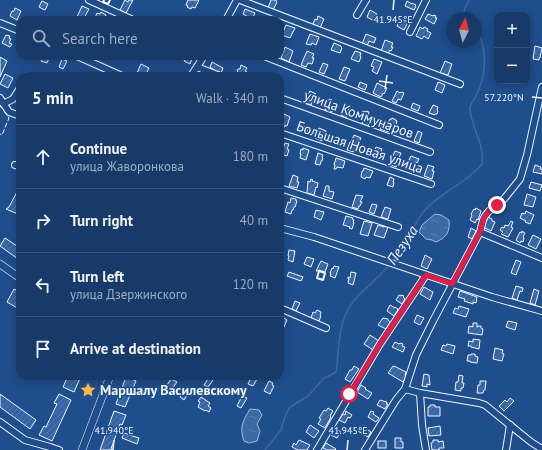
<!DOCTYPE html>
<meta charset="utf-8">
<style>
:root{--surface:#173a69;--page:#20416f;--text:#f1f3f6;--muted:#9eadc0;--line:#36547d}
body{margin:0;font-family:"PT Sans",sans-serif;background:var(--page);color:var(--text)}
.controls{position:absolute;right:12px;top:12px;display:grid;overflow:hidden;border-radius:8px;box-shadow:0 2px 10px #0003}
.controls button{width:36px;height:36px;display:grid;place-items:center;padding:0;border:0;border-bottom:1px solid var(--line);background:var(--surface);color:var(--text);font:20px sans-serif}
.compass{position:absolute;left:446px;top:12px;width:36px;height:36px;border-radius:50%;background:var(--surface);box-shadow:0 2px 10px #0003;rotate:6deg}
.stop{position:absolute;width:12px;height:12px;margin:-9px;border:3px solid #e11d48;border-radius:50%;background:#fff}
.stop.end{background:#e11d48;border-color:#fff;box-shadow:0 1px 4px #0008}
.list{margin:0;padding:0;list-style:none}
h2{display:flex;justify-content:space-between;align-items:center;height:52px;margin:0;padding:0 16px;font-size:17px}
h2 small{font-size:13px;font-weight:400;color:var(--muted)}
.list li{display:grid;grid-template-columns:26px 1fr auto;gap:12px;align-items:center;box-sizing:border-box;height:64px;padding:0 16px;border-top:1px solid var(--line)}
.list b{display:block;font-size:15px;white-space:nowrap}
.list p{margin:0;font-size:13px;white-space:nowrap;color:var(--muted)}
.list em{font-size:13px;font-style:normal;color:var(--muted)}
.icon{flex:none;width:22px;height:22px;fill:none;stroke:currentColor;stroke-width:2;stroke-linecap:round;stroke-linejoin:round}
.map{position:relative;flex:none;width:542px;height:450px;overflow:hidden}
.search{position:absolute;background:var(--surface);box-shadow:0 2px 10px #0003;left:16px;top:16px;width:268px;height:44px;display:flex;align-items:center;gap:10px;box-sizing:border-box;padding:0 14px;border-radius:12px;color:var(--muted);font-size:15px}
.panel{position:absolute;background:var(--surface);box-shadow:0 2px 10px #0003;left:16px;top:72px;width:268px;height:308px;border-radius:12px}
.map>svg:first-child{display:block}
</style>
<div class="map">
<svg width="542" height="450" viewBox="0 0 542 450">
<defs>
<pattern id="water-ripples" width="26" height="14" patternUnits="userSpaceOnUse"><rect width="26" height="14" fill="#3b69a3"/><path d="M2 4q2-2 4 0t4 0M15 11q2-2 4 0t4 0" fill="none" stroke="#587fb1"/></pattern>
<pattern id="building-hatch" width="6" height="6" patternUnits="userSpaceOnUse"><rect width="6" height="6" fill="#3563a3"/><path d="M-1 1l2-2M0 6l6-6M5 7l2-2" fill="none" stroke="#537ab1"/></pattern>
</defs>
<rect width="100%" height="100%" fill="#1f4e8c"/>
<g fill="url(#water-ripples)" stroke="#a8bbd7">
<path d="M 435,214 L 441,215 L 449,220 C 450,232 447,237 436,242 L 432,240 L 426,239 L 419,232 L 422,225 Z"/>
<path d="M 250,409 L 259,410 L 262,415 L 257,424 L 260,431 L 257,441 L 249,443 L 244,441 C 239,427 243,421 250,409 Z"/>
</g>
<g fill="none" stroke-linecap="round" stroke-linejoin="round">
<g stroke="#3b69a3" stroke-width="1.5">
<path d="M 467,18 C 461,12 466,6 469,0"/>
<path d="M 392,262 C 396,256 401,250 405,244 C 412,233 416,220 425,210 C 441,192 467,183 482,164 C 485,146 472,128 470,110 C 469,104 473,102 476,96 C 484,80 487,60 482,42 C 480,37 479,32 476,28"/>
<path d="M 265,450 L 281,430 L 285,417 L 289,408 L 308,396 L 324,378 L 331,375 L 336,372 L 337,366 C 339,341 339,314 359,295 C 369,285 380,276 389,265"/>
</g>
</g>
<g fill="url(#building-hatch)" stroke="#f2f6ff">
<path d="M 125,0 L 128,2 L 129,0 L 133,0 L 126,13 L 120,10 Z"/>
<path d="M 188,0 L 199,0 L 195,8 L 192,7 L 191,9 L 187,7 L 188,6 L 186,5 Z"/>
<path d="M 271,0 L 276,0 L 276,1 L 277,2 L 273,10 L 268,8 Z"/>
<path d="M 42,1 L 48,4 L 45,10 L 39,7 Z"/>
<path d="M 407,1 L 412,4 L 412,3 L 416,5 L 415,6 L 416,6 L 414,10 L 405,6 Z"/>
<path d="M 82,6 L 89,9 L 83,20 L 77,17 Z"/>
<path d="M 15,8 L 21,11 L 17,20 L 10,16 L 12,11 L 14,11 Z"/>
<path d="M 245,9 L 255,13 L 252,19 L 243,14 Z"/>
<path d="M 370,10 L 377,14 L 374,21 L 367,17 Z"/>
<path d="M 101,12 L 106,15 L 104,20 L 94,20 L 97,13 L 100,14 Z"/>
<path d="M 428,14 L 433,16 L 434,15 L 436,16 L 435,18 L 437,18 L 434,24 L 425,19 Z"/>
<path d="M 318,16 L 324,19 L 320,28 L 314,25 L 315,25 L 313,24 L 315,19 L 317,20 Z"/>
<path d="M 400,18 L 408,22 L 404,30 L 397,26 L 399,21 L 398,21 Z"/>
<path d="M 286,25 L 295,28 L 290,38 L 282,35 Z"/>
<path d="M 420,27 L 423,29 L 424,27 L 428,29 L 427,31 L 431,33 L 428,39 L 424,36 L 422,39 L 416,36 Z"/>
<path d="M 310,34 L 319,37 L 316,45 L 312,43 L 311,45 L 306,44 Z"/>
<path d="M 366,34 L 376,38 L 374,43 L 369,41 L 367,46 L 362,44 Z"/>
<path d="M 6,35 L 10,36 L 9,38 L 11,39 L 9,43 L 12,44 L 10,47 L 2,43 Z"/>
<path d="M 385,40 L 393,43 L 391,47 L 393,47 L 391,51 L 390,50 L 388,54 L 381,51 Z"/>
<path d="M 334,43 L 341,46 L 341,47 L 342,48 L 340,53 L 331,50 Z"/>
<path d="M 535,46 L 542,48 L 540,58 L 539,58 L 539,60 L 533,59 Z"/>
<path d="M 285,47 L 293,51 L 289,62 L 281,58 Z"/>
<path d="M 307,51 L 314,54 L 312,58 L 314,58 L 312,64 L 308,63 L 306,67 L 301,65 Z"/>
<path d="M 355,51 L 361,53 L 360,56 L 361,57 L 359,62 L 351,59 Z"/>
<path d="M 43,56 L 50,56 L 47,63 L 41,61 Z"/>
<path d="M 187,56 L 193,56 L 190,64 L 184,61 Z"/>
<path d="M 0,57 L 7,61 L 0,77 Z"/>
<path d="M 62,59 L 67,61 L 63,69 L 59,67 Z"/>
<path d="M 374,59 L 382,62 L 377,74 L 372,71 L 374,67 L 371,66 Z"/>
<path d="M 445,61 L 452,64 L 448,75 L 440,73 Z"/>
<path d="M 212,62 L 223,68 L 221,73 L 218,71 L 217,72 L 210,67 Z"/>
<path d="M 323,63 L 328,65 L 324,74 L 319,72 Z"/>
<path d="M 141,64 L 149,68 L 145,76 L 137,73 Z"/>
<path d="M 241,65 L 247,68 L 245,71 L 247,72 L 245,76 L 236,76 L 238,72 L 237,71 L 238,69 L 240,69 Z"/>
<path d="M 344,67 L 350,69 L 345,81 L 339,79 Z"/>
<path d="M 5,74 L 13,78 L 8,88 L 0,84 Z"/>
<path d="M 360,82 L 367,85 L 365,90 L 358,87 Z"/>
<path d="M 438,82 L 445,85 L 442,93 L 435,90 Z"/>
<path d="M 377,83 L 387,88 L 384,94 L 383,93 L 381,97 L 373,93 Z"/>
<path d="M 310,91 L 316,94 L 315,95 L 317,96 L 316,99 L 314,98 L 311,105 L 305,103 Z"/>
<path d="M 397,91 L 400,93 L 401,92 L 404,93 L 401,100 L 398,99 L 396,103 L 392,101 Z"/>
<path d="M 329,99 L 332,100 L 331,102 L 335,103 L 332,112 L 325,110 Z"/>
<path d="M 413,103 L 420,106 L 418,111 L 411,108 Z"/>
<path d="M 433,105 L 438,107 L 437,110 L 438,111 L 437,114 L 435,114 L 435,115 L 429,113 Z"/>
<path d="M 346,106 L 348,106 L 347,108 L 349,108 L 346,118 L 341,115 L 343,109 L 344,110 Z"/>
<path d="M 363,111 L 365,112 L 366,111 L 369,112 L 368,117 L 371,118 L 368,126 L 362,124 L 363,119 L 360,118 Z"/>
<path d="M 284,114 L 290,117 L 287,126 L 285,125 L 285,127 L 280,125 Z"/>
<path d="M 392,118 L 396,120 L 396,121 L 397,121 L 395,128 L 391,126 L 389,132 L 380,129 L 384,121 L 388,123 L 390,119 L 392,119 Z"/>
<path d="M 300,125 L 309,128 L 307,133 L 298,130 Z"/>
<path d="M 319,128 L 326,131 L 322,141 L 315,138 Z"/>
<path d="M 418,131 L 422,133 L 419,143 L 414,141 Z"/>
<path d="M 354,135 L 361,138 L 358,144 L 357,144 L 354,152 L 347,150 L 350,142 L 351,142 Z"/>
<path d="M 285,143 L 289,144 L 287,149 L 289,150 L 287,156 L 281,154 Z"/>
<path d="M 376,147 L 382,149 L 379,157 L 381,158 L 380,160 L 372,157 Z"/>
<path d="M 303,148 L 309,150 L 306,160 L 300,158 L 301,154 L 300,154 L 301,149 L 303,150 Z"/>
<path d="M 395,151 L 401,153 L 399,158 L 401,159 L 399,163 L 398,163 L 396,167 L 389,164 Z"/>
<path d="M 318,153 L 323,155 L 322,157 L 323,158 L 322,161 L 321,161 L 320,165 L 315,164 Z"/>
<path d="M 411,156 L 419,159 L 417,163 L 416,162 L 412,171 L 405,168 Z"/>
<path d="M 336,158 L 345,161 L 343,168 L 337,167 L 336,169 L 334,169 L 335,165 L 334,165 Z"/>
<path d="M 428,165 L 434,167 L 432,171 L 434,171 L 432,179 L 424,176 Z"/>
<path d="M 535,165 L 541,167 L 540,169 L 542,169 L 542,174 L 533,172 Z"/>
<path d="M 364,168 L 373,171 L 370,178 L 366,177 L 365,179 L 361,177 L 362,171 L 363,171 Z"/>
<path d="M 293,175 L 298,177 L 297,182 L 299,182 L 297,188 L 289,186 Z"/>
<path d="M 390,177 L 394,179 L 393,182 L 394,182 L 393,187 L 387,185 Z"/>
<path d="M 311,179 L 313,180 L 312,181 L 318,183 L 317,188 L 316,187 L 314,195 L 307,193 L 308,181 L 310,182 Z"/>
<path d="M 531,182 L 542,185 L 540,191 L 529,188 Z"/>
<path d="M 326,186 L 329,186 L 329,191 L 334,192 L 332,199 L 323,196 Z"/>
<path d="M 20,191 L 20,215 L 6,209 L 9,207 L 17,192 Z"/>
<path d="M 527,194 L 536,197 L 533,207 L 524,205 Z"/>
<path d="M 356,195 L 363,196 L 360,202 L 362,202 L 360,206 L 359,206 L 358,209 L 352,207 Z"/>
<path d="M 291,198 L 296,199 L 296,201 L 297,201 L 295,207 L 294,207 L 293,210 L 292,210 L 291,214 L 285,212 L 288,202 L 290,203 Z"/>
<path d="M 372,204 L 377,205 L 374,214 L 369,212 Z"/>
<path d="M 385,207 L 391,209 L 388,219 L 381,217 Z"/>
<path d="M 476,208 L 481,211 L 478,220 L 477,219 L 475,223 L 470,220 L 472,215 L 471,214 L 474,209 L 475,210 Z"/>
<path d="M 316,210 L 324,212 L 321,220 L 314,217 Z"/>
<path d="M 526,211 L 534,215 L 530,224 L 525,222 L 526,221 L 520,218 L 522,213 L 525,214 Z"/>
<path d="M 346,216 L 353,218 L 352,219 L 354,220 L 353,222 L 354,223 L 352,229 L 349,228 L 350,227 L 343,225 Z"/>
<path d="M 488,217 L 492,219 L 492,221 L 495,222 L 491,231 L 483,227 Z"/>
<path d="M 364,221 L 372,223 L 368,236 L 360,234 Z"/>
<path d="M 511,221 L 513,222 L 511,227 L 513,228 L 508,237 L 501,234 L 503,232 L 500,230 L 502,227 L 504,228 L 505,225 L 508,226 Z"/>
<path d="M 378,225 L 384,227 L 384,226 L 388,227 L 384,238 L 374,235 Z"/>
<path d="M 471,228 L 476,231 L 472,239 L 468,237 Z"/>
<path d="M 522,231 L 525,233 L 523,237 L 524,238 L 523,242 L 521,241 L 520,243 L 516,240 L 520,232 L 522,233 Z"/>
<path d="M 533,235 L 541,239 L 536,249 L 528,245 Z"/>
<path d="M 5,238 L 20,248 L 20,255 L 18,259 L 0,246 Z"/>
<path d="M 289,250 L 295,251 L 293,262 L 288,260 L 289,256 L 288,256 Z"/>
<path d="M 425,255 L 432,259 L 427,269 L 421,266 Z"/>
<path d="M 307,257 L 314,259 L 311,267 L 304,264 Z"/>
<path d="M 516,260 L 521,262 L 516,275 L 511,273 Z"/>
<path d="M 321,261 L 328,264 L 325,272 L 319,270 L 319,271 L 316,271 Z"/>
<path d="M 334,266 L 339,267 L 335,278 L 330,276 L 331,273 L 330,273 L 332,268 L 333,269 Z"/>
<path d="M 289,272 L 303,277 L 301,281 L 287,276 Z"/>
<path d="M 351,272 L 356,273 L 353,285 L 348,283 L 349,279 L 348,279 L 348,277 L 350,278 Z"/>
<path d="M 516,286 L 523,288 L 522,292 L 520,291 L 517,300 L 512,298 Z"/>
<path d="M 424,287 L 433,292 L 430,300 L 420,294 Z"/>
<path d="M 14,289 L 20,293 L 20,307 L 19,309 L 7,302 Z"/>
<path d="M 534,289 L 539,291 L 535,305 L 530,303 Z"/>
<path d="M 460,291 L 477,297 L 476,303 L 473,302 L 473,304 L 464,301 L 465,299 L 458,297 Z"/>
<path d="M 399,295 L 401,296 L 401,295 L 404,296 L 403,297 L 405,299 L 402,304 L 396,300 Z"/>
<path d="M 295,301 L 300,303 L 296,311 L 292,309 Z"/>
<path d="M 390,305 L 395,308 L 395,307 L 398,309 L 397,310 L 398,310 L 394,316 L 387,311 Z"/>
<path d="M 459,306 L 469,309 L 466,317 L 453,313 L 455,308 L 458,309 Z"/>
<path d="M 317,310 L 321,312 L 320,315 L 321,316 L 319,321 L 311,318 L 313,312 L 315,313 Z"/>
<path d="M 417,315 L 424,318 L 420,325 L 414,322 Z"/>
<path d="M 283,317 L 287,320 L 283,329 L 280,327 L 280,323 Z"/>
<path d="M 383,318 L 388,319 L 388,320 L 390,322 L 386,329 L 378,325 Z"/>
<path d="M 508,321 L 517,323 L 515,330 L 506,327 Z"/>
<path d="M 473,323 L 477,323 L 477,327 L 478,327 L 478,326 L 481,326 L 481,328 L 483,329 L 482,335 L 468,333 L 469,326 L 473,327 Z"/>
<path d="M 370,335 L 379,341 L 373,350 L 364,344 Z"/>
<path d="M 473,339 L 480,340 L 479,349 L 471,347 L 471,346 L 468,346 L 469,341 L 473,342 Z"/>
<path d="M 395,342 L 399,344 L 400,343 L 403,344 L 402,346 L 405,347 L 403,352 L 392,347 Z"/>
<path d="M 447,344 L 455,346 L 453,354 L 441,350 L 443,345 L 446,346 Z"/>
<path d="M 495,348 L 503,350 L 502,353 L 504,354 L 502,361 L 493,359 Z"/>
<path d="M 471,354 L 475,354 L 475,356 L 478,357 L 477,363 L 470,362 L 470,361 L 467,361 L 468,355 L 471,355 Z"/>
<path d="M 354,366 L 359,369 L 350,382 L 345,379 L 350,370 L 352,370 Z"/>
<path d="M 393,366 L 396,367 L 406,372 L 405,375 L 406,376 L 403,382 L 388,373 Z"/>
<path d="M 424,374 L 429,375 L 430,385 L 427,384 L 427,387 L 422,386 Z"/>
<path d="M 459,375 L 463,376 L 462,383 L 464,383 L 463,388 L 461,388 L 461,391 L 455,390 L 456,382 L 458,382 Z"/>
<path d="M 68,376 L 81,376 L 74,392 L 63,387 Z"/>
<path d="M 210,376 L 216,376 L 208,387 L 204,385 Z"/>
<path d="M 252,376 L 259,376 L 253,386 L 248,384 Z"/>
<path d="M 126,377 L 136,381 L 125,407 L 116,404 Z"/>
<path d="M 171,379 L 177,382 L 172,389 L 174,390 L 172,393 L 164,388 L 166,385 L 167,385 Z"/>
<path d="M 269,381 L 273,383 L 272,385 L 274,386 L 270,394 L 264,391 Z"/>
<path d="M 480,381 L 486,381 L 485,390 L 484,390 L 483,393 L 477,393 L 478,385 L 480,385 Z"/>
<path d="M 361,385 L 366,388 L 365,389 L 372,393 L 368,399 L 357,392 Z"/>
<path d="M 186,388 L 190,391 L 184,400 L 180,397 Z"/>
<path d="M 0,394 L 36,420 L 30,429 L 0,407 Z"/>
<path d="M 59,394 L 71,400 L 52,441 L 39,435 L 44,426 L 46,427 L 57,404 L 54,403 Z"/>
<path d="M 242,396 L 247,398 L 241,408 L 237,406 Z"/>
<path d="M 201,397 L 210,403 L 208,406 L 211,408 L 209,412 L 206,410 L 205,411 L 198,407 L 200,402 L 198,401 Z"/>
<path d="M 510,398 L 514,401 L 504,411 L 499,406 L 505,400 L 507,402 Z"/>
<path d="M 380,400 L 387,402 L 386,404 L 388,404 L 385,409 L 377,405 Z"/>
<path d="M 430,405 L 435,405 L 435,407 L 440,407 L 440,416 L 428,416 L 428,407 L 430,407 Z"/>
<path d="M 328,408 L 333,411 L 330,416 L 331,417 L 325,428 L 318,424 L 321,419 L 319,418 L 324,410 L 326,411 Z"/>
<path d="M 114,411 L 126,415 L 122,425 L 120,424 L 111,449 L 114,450 L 100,450 Z"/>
<path d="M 346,411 L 352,415 L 350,418 L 348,417 L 345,423 L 339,420 L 343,414 L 345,415 Z"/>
<path d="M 371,411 L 374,412 L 373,414 L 379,418 L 376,422 L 368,417 Z"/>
<path d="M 310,425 L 319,431 L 314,438 L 306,432 Z"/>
<path d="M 362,426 L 371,432 L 368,437 L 358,431 Z"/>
<path d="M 440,426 L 441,435 L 429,436 L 428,428 Z"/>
<path d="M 335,428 L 341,432 L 337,438 L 331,435 Z"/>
<path d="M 124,433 L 139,438 L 137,444 L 122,438 Z"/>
<path d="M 395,438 L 401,438 L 401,442 L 403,442 L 403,448 L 395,448 Z"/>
<path d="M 299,440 L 310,445 L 307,450 L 298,450 L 292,447 L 294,443 L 296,445 Z"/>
<path d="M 433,440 L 438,440 L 438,442 L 443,441 L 444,448 L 439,448 L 439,450 L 432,450 L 431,443 L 433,442 Z"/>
<rect x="378" y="441" width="8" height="7"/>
<path d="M 326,443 L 336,449 L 335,450 L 327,450 L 323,448 Z"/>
</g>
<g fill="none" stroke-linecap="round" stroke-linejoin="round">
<defs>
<g id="minor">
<path d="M 89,0 L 133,20"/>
<path d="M 240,0 L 460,84"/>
<path d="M 357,15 L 366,0"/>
<path d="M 226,20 L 237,0"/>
<path d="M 0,23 L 20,31"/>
<path d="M 410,32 L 426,0"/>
<path d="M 77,56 L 122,76"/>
<path d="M 264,56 L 439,125"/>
<path d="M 197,67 L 220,76"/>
<path d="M 28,76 L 34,76"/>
<path d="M 191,76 L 204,56"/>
<path d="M 0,98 L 9,112 L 20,116"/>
<path d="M 280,98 L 430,152"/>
<path d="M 3,104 L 13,99 L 20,88"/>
<path d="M 280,133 L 431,184"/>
<path d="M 15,165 L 20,166"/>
<path d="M 280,188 L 398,227"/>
<path d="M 280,228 L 314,237 L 492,297 L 542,311"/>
<path d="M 480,232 L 542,258"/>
<path d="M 280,308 L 326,328"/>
<path d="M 405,389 L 420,393 L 479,403 L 485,405 L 531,442 L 542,449"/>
<path d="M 420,393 L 422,425 L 426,450"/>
<path d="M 0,422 L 25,440 L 50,447 L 59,450"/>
<path d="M 317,450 L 380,344 L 426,275"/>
<path d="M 365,450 L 396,400 L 405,389 L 416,355 L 433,321 L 480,232 L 483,220 L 485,216 L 489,211 L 497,205 L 504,199 L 520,179 L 527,155 L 542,87"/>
<path d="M 506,450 L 510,425"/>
</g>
<g id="major">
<path d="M 0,264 L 20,278"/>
<path d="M 82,450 L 110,376"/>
</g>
</defs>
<use href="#minor" stroke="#f2f6ff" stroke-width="8"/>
<use href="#major" stroke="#f2f6ff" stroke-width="8"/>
<use href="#minor" stroke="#1f4e8c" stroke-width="6"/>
<use href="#major" stroke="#1f4e8c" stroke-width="7"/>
<path stroke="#f2f6ff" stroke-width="1" stroke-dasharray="5 2" stroke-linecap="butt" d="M 0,105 L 9,118 L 2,135 L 0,134"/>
<g stroke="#f2f6ff" stroke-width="2">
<path d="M 104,0 L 103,2 L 108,4 L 110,0"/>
<path d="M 319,271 L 325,273 L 323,280 L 317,278 Z"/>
</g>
</g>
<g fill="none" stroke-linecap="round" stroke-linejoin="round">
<path stroke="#e11d48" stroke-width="5" d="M 349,394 L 380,344 L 426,275 L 452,284 L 480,232 L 483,220 L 485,216 L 489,211 L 497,205"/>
</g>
<path fill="none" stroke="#f2f6ff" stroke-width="1.5" d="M 393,10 L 394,0M 379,81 L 393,83M 385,89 L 387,75M 532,97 L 542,98M 113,450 L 114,440M 347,450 L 348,440"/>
<defs>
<symbol id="sight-bare" viewBox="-9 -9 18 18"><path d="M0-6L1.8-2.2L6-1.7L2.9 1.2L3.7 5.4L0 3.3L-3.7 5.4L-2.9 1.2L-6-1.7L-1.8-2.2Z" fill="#ffb74d" stroke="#1f4e8c" stroke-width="2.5" paint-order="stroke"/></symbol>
</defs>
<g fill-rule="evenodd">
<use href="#sight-bare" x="77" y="379" width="22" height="22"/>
</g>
<g text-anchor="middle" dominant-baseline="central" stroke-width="3" stroke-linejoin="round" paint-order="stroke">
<g font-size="14" fill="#f2f6ff" stroke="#1f4e8c">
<text transform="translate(359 114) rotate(20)">улица Коммунаров</text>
<text transform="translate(360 147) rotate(19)">Большая Новая улица</text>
</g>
<g font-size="14" font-weight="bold" fill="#f2f6ff" stroke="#1f4e8c" text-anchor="start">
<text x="100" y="390">Маршалу Василевскому</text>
</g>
<g font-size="15" font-style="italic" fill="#f2f6ff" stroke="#1f4e8c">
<text transform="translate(402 245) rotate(-56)">Пезуха</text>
</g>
</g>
<g font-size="10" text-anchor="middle" fill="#f2f6ff" stroke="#1f4e8c" stroke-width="3" stroke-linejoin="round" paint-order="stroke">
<text x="393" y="23">41.945°E</text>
<text x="504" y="101">57.220°N</text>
<text x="114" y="434">41.940°E</text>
<text x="348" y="434">41.945°E</text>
</g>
</svg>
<div class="controls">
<button>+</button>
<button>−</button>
</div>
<svg class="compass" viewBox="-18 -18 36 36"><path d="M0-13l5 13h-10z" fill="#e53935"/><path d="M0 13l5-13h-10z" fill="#9eadc0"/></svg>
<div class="stop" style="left:349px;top:394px"></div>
<div class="stop end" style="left:497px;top:205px"></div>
<div class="search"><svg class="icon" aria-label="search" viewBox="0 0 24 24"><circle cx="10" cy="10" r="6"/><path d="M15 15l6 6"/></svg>Search here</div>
<section class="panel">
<h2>5 min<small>Walk · 340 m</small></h2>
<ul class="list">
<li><svg class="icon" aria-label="ahead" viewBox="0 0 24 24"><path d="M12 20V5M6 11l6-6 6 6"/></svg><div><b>Continue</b><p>улица Жаворонкова</p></div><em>180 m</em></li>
<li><svg class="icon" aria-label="right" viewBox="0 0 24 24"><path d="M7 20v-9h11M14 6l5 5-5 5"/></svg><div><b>Turn right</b></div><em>40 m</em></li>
<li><svg class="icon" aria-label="left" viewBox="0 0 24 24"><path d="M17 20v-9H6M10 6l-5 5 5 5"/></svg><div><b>Turn left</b><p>улица Дзержинского</p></div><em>120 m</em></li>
<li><svg class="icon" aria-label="arrive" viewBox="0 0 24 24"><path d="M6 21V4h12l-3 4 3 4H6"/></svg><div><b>Arrive at destination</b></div></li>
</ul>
</section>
</div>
